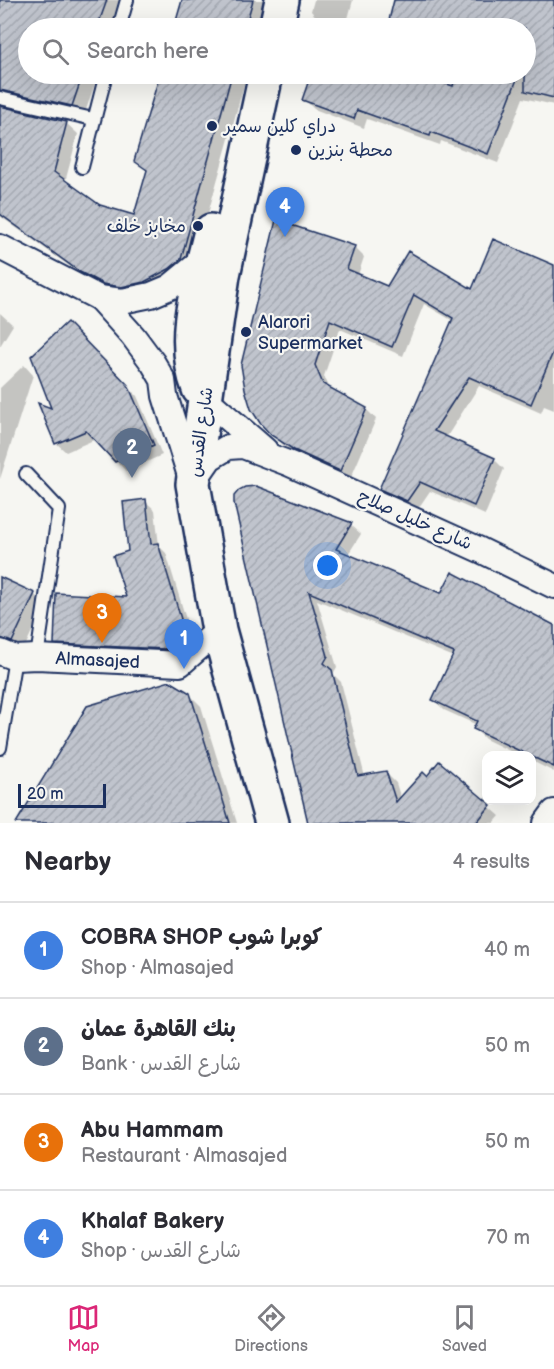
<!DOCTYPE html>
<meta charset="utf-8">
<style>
:root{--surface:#fff;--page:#f7f7f7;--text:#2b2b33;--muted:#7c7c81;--line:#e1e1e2;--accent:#db2777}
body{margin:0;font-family:"Balsamiq Sans","Playpen Sans Arabic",sans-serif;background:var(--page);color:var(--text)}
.controls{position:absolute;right:18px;bottom:18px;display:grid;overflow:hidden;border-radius:12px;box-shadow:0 6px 24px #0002}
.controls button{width:54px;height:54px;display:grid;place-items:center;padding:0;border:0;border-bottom:2px solid var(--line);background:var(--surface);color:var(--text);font:30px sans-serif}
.scale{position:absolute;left:18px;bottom:15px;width:88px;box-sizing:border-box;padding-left:6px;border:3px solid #1b2f5e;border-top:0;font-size:16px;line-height:21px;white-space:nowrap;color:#1b2f5e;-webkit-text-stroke:4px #f6f6f2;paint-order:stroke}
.you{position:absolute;left:328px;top:566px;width:21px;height:21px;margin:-15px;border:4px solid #fff;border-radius:50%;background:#1a73e8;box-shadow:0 0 0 9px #1a73e833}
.badge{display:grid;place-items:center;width:39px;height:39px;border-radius:50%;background:var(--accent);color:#fff;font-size:20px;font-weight:700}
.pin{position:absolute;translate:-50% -50px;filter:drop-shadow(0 2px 3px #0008)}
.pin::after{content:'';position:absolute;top:32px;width:21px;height:18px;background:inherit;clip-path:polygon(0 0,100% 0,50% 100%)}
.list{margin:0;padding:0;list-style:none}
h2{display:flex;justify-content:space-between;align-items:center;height:78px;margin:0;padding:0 24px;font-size:26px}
h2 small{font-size:20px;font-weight:400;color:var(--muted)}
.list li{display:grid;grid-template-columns:39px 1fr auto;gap:18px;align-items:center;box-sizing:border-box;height:96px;padding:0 24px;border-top:2px solid var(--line)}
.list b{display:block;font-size:22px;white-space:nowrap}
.list p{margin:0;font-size:20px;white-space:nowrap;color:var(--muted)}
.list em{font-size:20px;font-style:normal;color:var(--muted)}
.icon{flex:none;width:33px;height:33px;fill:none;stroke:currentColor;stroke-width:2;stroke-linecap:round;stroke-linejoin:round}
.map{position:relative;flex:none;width:554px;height:823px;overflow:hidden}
.search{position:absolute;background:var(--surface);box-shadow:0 6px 24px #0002;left:18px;right:18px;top:18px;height:66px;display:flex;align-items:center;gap:15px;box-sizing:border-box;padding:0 21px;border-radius:33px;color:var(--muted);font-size:22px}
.sheet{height:462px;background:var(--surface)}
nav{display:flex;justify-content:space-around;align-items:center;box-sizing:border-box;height:84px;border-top:2px solid var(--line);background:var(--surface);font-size:16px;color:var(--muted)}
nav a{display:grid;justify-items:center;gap:3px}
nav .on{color:var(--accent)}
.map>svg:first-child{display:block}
</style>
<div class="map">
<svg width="554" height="823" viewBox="0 0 554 823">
<defs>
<pattern id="building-hatch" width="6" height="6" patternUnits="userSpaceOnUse" patternTransform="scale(1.5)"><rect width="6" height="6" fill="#c0c4cd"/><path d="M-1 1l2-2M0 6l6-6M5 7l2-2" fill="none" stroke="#a4a9b2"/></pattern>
</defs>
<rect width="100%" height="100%" fill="#f6f6f2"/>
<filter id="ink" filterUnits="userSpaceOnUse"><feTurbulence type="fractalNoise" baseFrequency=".0167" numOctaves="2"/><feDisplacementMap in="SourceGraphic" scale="12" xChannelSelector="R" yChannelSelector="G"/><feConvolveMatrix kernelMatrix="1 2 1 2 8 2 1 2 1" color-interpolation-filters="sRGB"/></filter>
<g filter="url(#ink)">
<g fill="#0003">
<path d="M 0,0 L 121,0 L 112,28 L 28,28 L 28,74 L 98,74 L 84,116 L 5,104 L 4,109 L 66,123 L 78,134 L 65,182 L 99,207 L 135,217 L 148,172 L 136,160 L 162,74 L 247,74 L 192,271 L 134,297 L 93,283 L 0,216 L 0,108 L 2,108 L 0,106 Z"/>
<path d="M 184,0 L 267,0 L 259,28 L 175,28 Z"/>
<path d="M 314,0 L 353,0 L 346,26 L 317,18 L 311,11 Z"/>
<path d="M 395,0 L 554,1 L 554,105 L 523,98 L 498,163 L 441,141 L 440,145 L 367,119 L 364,128 L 314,109 L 304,99 L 313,74 L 526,74 L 526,28 L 389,28 Z"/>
<path d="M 354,247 L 364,257 L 358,275 L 388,288 L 473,291 L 554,266 L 554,410 L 544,406 L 541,413 L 479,386 L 446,438 L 494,459 L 504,469 L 485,515 L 430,491 L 417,510 L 391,498 L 381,488 L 453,321 L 424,304 L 403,356 L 340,329 L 324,376 L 330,389 L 366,409 L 376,419 L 350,480 L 306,460 L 283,445 L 262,422 Z"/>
<path d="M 0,313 L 13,325 L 0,346 Z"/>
<path d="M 67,324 L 137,396 L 162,455 L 126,471 L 96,439 L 66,452 L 56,443 L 54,411 Z"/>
<path d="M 24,365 L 33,375 L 0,479 L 0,388 Z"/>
<path d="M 256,488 L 351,525 L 361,534 L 347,556 L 442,595 L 554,627 L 554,772 L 532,761 L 532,756 L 520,756 L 485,739 L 475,729 L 477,725 L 444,710 L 434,700 L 454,657 L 317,600 L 337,667 L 333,674 L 341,682 L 365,777 L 386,773 L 396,783 L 401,799 L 427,778 L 439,763 L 500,816 L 494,823 L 309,823 Z"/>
<path d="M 145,501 L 155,510 L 159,546 L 166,553 L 189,629 L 175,658 L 65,652 L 55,643 L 128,598 L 130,553 Z"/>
<path d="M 0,578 L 34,594 L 44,605 L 23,651 L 0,640 Z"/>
<path d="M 189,694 L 201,706 L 237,823 L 19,823 Z"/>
</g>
<g fill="url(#building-hatch)" stroke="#1b2f5e" stroke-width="1.5">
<path d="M 0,0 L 107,0 L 97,28 L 28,28 L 28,74 L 83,74 L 72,106 L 0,90 Z"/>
<path d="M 182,0 L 253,0 L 245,28 L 174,28 Z"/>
<path d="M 394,0 L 554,0 L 554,98 L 525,91 L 525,28 L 387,28 Z"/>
<path d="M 160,74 L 232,74 L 181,259 L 169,269 L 144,282 L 121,287 L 103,284 L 80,272 L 0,214 L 0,106 L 67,122 L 54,172 L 100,205 L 134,215 L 147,170 L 134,161 Z"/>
<path d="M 311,74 L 416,74 L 453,86 L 456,74 L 519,74 L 488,154 L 431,132 L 430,136 L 357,110 L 354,119 L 302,100 Z"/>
<path d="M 276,220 L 355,246 L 347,269 L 387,286 L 408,251 L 472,289 L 493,239 L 554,265 L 554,350 L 531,404 L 469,377 L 434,431 L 495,458 L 474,506 L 420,482 L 407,501 L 379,489 L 453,318 L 414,295 L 392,347 L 330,320 L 315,365 L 323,384 L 367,408 L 340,471 L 294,450 L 271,435 L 260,423 L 251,409 L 245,389 L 241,365 Z"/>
<path d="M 67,322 L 128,385 L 154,445 L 115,462 L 86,431 L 55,444 L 38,403 L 51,408 L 31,356 Z"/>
<path d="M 256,486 L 352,523 L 336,549 L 441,593 L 452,572 L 554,625 L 554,767 L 473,729 L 477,721 L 432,700 L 454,653 L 309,592 L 328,656 L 324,663 L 332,670 L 358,776 L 386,771 L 396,802 L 423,772 L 427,776 L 439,761 L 491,805 L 476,823 L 308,823 L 234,503 L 234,496 L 239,490 L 245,487 Z"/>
<path d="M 146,499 L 151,544 L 158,543 L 181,619 L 166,649 L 54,644 L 56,593 L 126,597 L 113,556 L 128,551 L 123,502 Z"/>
<path d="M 0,577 L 35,593 L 12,642 L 0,638 Z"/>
<path d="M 170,681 L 190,693 L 230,823 L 16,823 L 87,706 Z"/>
</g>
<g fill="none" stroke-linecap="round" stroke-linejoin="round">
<defs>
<g id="lane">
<path d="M 119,28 L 127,0"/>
<path d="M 0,98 L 93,119"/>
<path d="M 82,167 L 106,74"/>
<path d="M 26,474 L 59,509 L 37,657"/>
<path d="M 0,748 L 15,658"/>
</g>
<g id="street">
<path d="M 0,247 L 99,298 L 122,301 L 151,295 L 170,287 L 204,259"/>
<path d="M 99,298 L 133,336 L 153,363 L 163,380 L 165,396 L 191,479"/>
<path d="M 206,397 L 213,405 L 265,450"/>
<path d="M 194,481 L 210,458 L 228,447 L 243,446 L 290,464 L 480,550 L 554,586"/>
<path id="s1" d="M 0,652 L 15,658 L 37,657 L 180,664 L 219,630"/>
<path d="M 546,823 L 554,812"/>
</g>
<g id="secondary">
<path d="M 276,28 L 282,0"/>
<path d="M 266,74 L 223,275 L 193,484 L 219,630 L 272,823"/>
<path d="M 199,389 C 179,336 199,283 211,231"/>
</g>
</defs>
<use href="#lane" stroke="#1b2f5e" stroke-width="16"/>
<use href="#street" stroke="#1b2f5e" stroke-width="28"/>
<use href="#secondary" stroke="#1b2f5e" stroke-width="38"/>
<use href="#lane" stroke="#f6f6f2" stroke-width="12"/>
<use href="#street" stroke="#f6f6f2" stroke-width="24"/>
<use href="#secondary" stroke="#f6f6f2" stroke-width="33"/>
</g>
</g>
<g fill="#1b2f5e" stroke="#f6f6f2" stroke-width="2">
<circle cx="212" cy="126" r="6"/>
<circle cx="296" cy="150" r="6"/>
<circle cx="198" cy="226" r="6"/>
<circle cx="246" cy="332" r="6"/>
</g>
<g text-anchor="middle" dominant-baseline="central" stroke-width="4.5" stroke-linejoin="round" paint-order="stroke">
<g font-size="18" fill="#1b2f5e" stroke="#f6f6f2" text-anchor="start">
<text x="224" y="126">دراي كلين سمير</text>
<text x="308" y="150">محطة بنزين</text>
<text x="186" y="226" text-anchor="end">مخابز خلف</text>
<text x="258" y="322">Alarori<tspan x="258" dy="21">Supermarket</tspan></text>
</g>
<g font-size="18" fill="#1b2f5e" stroke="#f6f6f2">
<text transform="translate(201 432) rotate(-82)">شارع القدس</text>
<text transform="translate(415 520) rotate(24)">شارع خليل صلاح</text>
<text stroke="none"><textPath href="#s1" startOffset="99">Almasajed</textPath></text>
</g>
</g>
</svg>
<div class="controls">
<button><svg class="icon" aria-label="layers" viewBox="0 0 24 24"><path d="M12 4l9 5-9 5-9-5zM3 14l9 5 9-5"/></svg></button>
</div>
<div class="scale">20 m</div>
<div class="you"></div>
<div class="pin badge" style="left:184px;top:669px;background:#3f7fe0">1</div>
<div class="pin badge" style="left:132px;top:478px;background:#5c6f8a">2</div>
<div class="pin badge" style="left:102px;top:643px;background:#e8710a">3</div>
<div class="pin badge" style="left:285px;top:237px;background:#3f7fe0">4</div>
<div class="search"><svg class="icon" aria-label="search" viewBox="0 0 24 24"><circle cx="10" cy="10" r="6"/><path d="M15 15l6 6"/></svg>Search here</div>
</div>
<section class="sheet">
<h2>Nearby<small>4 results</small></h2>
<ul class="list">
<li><span class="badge" style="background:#3f7fe0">1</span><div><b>COBRA SHOP كوبرا شوب</b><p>Shop · Almasajed</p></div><em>40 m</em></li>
<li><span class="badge" style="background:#5c6f8a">2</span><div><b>بنك القاهرة عمان</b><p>Bank · شارع القدس</p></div><em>50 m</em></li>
<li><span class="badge" style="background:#e8710a">3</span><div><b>Abu Hammam</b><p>Restaurant · Almasajed</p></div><em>50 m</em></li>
<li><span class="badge" style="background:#3f7fe0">4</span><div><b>Khalaf Bakery</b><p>Shop · شارع القدس</p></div><em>70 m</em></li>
</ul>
</section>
<nav>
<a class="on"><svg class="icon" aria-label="map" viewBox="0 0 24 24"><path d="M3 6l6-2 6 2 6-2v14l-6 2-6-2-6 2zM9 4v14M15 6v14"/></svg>Map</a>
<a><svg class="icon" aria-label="directions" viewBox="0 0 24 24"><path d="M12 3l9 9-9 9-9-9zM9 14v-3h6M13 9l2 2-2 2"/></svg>Directions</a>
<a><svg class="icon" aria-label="saved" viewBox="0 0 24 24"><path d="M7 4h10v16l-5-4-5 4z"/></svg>Saved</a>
</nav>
